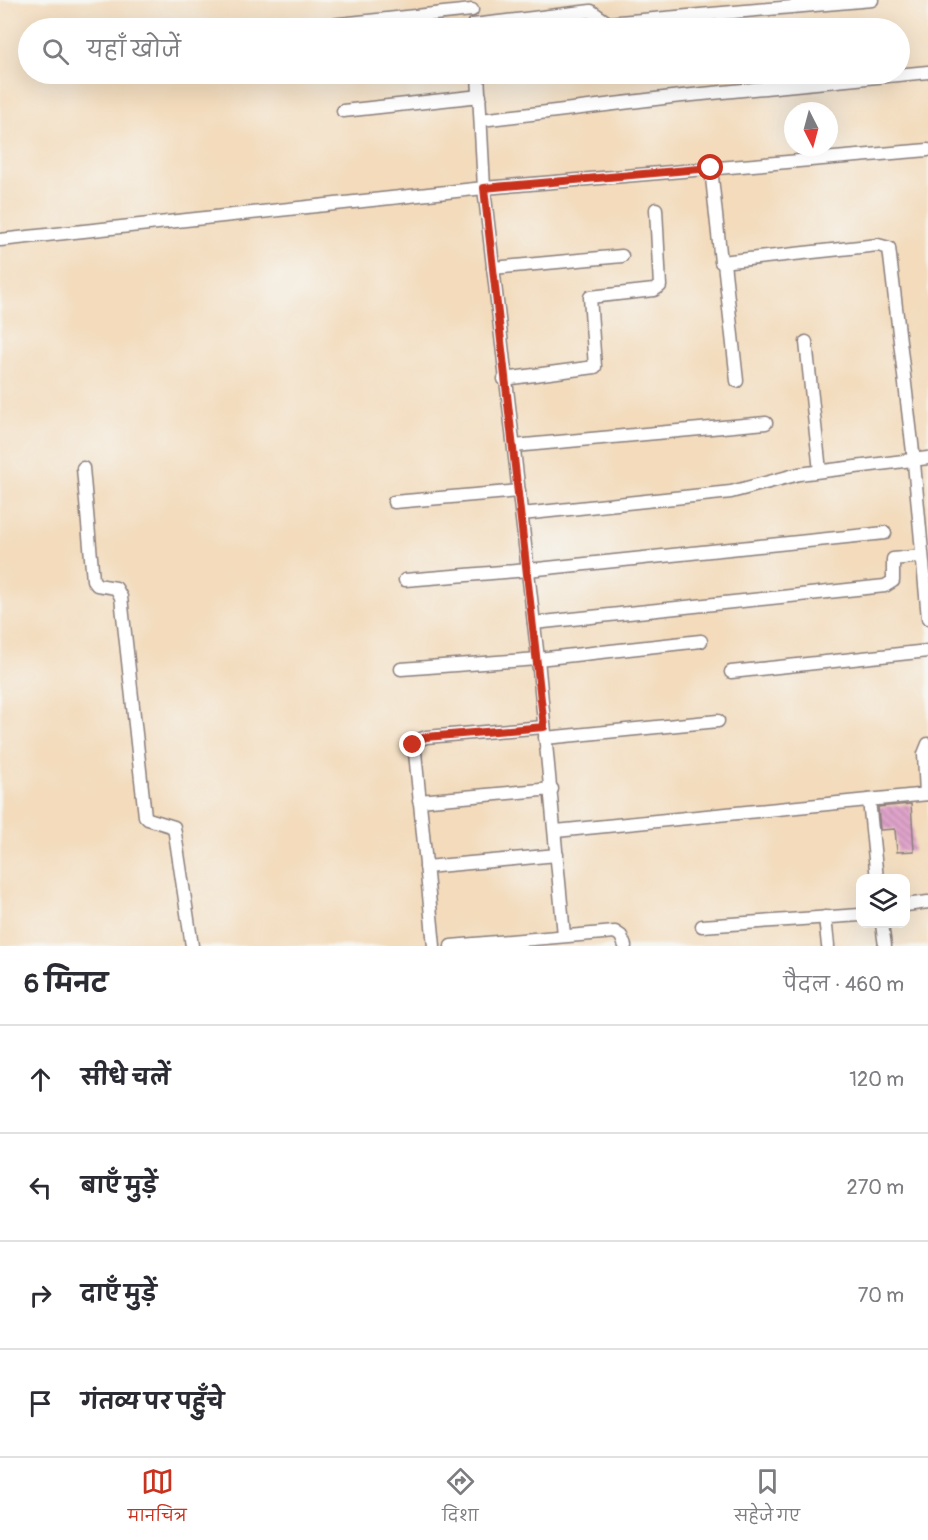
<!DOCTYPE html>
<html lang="hi">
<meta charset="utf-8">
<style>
:root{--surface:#fff;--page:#f7f7f7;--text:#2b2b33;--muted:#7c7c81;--line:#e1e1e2;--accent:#c8321e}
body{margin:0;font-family:Pangolin,"Playpen Sans Deva",sans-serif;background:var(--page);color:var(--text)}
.controls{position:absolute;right:18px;bottom:18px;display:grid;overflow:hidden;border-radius:12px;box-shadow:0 6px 24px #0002}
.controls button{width:54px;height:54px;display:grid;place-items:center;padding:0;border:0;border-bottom:2px solid var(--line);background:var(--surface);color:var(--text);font:30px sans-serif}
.compass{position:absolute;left:784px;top:102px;width:54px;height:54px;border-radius:50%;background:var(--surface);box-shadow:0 6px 24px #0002;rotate:174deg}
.stop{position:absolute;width:18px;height:18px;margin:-14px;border:4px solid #c8321e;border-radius:50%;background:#fff}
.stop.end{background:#c8321e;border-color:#fff;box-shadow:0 2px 6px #0008}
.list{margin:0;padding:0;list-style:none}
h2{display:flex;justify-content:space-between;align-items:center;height:78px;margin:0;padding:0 24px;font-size:26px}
h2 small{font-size:20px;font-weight:400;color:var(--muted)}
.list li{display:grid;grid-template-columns:39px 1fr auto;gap:18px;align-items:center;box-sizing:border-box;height:108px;padding:0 24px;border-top:2px solid var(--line)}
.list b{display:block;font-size:22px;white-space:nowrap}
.list em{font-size:20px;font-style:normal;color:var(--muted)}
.icon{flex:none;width:33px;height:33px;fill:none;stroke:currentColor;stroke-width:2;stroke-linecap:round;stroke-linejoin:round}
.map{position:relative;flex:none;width:928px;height:946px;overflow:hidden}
.search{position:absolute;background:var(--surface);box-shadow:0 6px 24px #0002;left:18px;right:18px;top:18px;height:66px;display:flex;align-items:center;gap:15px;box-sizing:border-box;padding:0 21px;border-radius:33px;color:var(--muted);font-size:22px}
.sheet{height:510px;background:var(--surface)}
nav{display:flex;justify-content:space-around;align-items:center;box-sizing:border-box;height:84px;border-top:2px solid var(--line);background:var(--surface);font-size:16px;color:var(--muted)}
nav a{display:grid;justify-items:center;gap:3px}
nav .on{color:var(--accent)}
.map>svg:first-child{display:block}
</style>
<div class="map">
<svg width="928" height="946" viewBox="0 0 928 946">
<defs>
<pattern id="building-back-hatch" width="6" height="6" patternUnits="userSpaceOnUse" patternTransform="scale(1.5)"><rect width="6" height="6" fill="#e0a4cb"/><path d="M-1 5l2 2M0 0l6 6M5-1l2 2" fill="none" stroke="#b585a6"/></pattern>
</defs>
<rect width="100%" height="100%" fill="#f6f6f2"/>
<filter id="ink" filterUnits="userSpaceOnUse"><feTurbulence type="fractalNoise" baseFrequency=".0167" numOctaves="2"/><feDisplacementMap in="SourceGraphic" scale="12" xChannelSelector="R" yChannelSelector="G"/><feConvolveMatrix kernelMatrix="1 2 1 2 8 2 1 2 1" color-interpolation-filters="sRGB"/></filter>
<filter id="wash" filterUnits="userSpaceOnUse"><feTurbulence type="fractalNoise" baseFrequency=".008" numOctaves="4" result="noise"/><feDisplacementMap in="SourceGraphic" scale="24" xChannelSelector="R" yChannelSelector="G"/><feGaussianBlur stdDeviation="1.35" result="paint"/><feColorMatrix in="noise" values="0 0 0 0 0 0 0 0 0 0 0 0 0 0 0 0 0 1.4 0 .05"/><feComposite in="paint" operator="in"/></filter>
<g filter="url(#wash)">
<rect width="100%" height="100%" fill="#f3dbbc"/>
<g id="blocks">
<path fill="url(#building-back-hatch)" d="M 911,804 L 914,851 L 897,852 L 895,829 L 880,830 L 878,807 Z"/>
</g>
</g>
<g filter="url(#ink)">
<use href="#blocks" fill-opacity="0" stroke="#8a7e7c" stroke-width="1.5"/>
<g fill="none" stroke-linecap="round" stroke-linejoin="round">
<defs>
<g id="street">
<path d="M 473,25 L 591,11 L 608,23 L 872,0"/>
<path d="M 302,28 L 472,10"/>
<path d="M 478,74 L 484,188 L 538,659 L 564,935"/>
<path d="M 343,111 L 480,96"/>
<path d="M 481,120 L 672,97 L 928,72"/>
<path d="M 711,168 L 721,262 L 878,245 L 889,248 L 913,452 L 928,618"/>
<path d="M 0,240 L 484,188 L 928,150"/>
<path d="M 724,263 L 737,381"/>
<path d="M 493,268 L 622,256"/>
<path d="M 806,342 L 820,471"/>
<path d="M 504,379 L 595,367 L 590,297 L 654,290 L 660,286 L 656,209"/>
<path d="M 514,446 L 766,423"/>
<path d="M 83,468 L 93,580 L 97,585 L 116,588 L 121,597 L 145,816 L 148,819 L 174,827 L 192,946"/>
<path d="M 394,502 L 519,491"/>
<path d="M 522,514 L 731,492 L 799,474 L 928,458"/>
<path d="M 405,580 L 528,570 L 885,533"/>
<path d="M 534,623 L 885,586 L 893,581 L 893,559 L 922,556"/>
<path d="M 401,669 L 538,659 L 701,641"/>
<path d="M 731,672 L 928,651"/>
<path d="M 545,738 L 718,721"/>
<path d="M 926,794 L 924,754 L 928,744"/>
<path d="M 869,800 L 877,879"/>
<path d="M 419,801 L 552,789"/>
<path d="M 556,831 L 928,794"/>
<path d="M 426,867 L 557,855"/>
<path d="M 906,905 L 928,902"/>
<path d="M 825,917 L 828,946"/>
<path d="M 882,924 L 885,946"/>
<path d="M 702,926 L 860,915"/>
<path d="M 434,946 L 414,742 L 426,737 L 544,727"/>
<path d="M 451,946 L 615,932 L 621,936 L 625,946"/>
</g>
</defs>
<use href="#street" stroke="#8a7e7c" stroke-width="15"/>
<use href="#street" stroke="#fff" stroke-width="12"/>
</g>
</g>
<g fill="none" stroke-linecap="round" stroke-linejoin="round" filter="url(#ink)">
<path stroke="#c8321e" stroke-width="8" d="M 413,745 L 416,741 L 426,737 L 544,727 L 484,188 L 711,168"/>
</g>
</svg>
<div class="controls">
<button><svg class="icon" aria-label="layers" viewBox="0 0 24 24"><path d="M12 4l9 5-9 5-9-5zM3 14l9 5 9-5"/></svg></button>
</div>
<svg class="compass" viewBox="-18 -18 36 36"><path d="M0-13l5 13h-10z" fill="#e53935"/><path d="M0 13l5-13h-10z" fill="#7c7c81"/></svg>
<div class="stop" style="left:711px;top:168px"></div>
<div class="stop end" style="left:413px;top:745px"></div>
<div class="search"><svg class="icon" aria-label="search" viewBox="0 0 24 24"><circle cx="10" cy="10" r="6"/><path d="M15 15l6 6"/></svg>यहाँ खोजें</div>
</div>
<section class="sheet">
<h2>6 मिनट<small>पैदल · 460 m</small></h2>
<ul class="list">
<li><svg class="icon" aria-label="ahead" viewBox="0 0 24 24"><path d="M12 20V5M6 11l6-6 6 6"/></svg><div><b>सीधे चलें</b></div><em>120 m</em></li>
<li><svg class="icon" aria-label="left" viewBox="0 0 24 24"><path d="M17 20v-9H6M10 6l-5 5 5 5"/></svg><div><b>बाएँ मुड़ें</b></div><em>270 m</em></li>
<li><svg class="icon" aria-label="right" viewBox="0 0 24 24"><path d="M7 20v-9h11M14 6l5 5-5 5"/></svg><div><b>दाएँ मुड़ें</b></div><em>70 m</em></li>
<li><svg class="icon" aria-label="arrive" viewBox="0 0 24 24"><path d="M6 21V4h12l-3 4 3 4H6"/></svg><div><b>गंतव्य पर पहुँचे</b></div></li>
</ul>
</section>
<nav>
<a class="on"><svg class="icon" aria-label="map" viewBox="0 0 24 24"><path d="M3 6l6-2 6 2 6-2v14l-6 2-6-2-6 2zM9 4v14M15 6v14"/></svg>मानचित्र</a>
<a><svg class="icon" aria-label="directions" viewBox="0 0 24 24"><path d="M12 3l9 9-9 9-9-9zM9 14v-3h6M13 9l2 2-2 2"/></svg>दिशा</a>
<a><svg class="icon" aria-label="saved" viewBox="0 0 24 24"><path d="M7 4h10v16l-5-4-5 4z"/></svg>सहेजे गए</a>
</nav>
